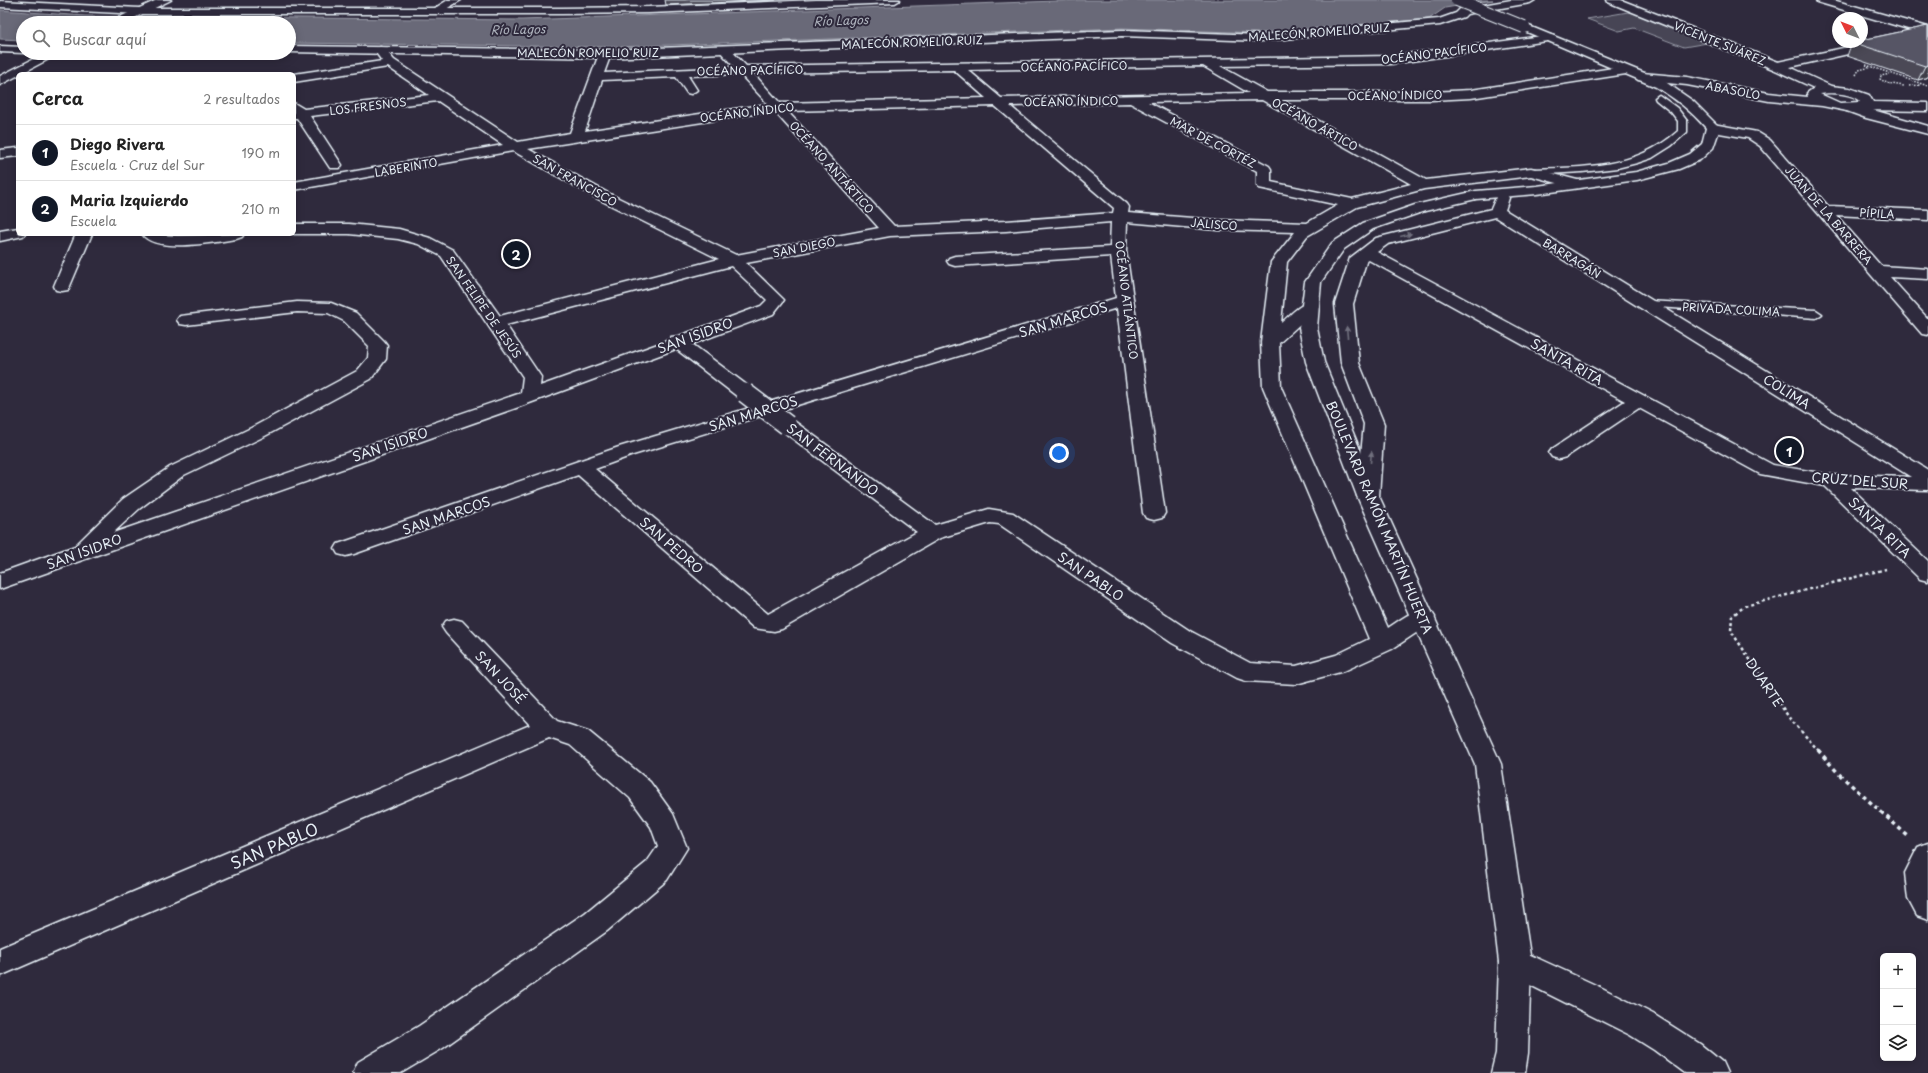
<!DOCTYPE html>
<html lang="es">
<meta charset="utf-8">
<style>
:root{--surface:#fff;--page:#f6f6f6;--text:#222;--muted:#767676;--line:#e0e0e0;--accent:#111827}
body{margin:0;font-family:"Playpen Sans",sans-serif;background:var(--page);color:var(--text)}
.controls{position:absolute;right:12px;bottom:12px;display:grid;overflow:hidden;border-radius:6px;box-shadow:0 2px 10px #0003}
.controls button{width:36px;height:36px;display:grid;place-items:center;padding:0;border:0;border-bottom:1px solid var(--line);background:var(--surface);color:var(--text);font:20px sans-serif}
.compass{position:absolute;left:1832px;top:12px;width:36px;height:36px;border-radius:50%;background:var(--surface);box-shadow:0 2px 10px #0003;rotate:312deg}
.you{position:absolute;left:1059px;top:453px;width:14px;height:14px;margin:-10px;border:3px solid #fff;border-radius:50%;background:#1a73e8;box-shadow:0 0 0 6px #1a73e833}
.badge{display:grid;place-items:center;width:26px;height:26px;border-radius:50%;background:var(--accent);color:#fff;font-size:13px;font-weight:700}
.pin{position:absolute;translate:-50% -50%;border:2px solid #fff;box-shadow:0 1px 4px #0006}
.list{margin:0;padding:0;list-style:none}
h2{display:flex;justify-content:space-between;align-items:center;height:52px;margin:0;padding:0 16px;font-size:17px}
h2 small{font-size:13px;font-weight:400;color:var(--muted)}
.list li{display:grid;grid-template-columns:26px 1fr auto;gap:12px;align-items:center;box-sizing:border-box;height:56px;padding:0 16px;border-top:1px solid var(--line)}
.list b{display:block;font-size:15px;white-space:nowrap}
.list p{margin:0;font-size:13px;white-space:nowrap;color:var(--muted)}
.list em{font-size:13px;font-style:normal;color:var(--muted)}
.icon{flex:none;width:22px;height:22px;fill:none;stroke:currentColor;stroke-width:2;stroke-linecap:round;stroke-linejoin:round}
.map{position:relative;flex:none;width:1928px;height:1073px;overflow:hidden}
.search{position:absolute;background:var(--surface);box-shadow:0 2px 10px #0003;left:16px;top:16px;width:280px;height:44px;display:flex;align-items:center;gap:10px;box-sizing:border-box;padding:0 14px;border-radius:22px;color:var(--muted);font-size:15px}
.panel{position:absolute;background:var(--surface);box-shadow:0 2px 10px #0003;left:16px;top:72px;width:280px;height:164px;border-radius:6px}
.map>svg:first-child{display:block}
</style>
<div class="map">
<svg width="1928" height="1073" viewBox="0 0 1928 1073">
<rect width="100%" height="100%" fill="#2f2a3d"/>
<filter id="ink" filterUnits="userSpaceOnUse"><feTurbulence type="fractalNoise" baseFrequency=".025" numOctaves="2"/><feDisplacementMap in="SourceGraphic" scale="8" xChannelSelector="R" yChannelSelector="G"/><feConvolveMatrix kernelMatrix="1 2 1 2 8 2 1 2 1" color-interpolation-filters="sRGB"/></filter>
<g filter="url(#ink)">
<path fill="#3b3749" d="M 669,0 L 823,0 L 662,7 Z"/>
<path fill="#464455" stroke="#979aa6" d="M 1634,11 L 1713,42 L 1684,47 L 1634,28 L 1619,31 L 1587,19 Z"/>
<path fill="#696978" stroke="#9c9fab" d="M 1085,0 L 1493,0 L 1445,8 L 1429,19 L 1260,33 L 1122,28 L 616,47 L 289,43 L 289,23 L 23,23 L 23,40 L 0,39 L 0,10 L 85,16 L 522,20 Z"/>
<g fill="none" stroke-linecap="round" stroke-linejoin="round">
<defs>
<g id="service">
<path d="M 1659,95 L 1677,108 L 1687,121 L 1687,132 L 1671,146 L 1652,158 L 1637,163 L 1617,168 L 1582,172 L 1531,175 L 1526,172 L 1531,169 C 1585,167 1635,169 1678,131 L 1678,121 L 1671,112 L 1656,100 L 1655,98 Z"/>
<path d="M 1647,301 L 1816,310 L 1822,314 L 1816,318 L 1643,306 L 1641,304 Z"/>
</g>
<g id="minor">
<path d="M 157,0 L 171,0 L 124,23 L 109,23 L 111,21 Z"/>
<path d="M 448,0 L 461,0 L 441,12 L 433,12 L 432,10 Z"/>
<path d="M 1816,0 L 1833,0 L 1928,27 L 1928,36 L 1777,70 L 1773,69 L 1771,66 L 1773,63 L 1918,32 L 1817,2 Z"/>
<path d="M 1550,35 L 1554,36 L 1556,38 L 1554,40 L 1391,64 L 1220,66 L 1267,92 L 1431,92 L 1471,90 L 1626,66 L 1632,70 L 1626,74 L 1471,98 L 1431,100 L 1281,100 L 1426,180 L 1531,168 L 1581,181 L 1583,184 L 1581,187 L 1576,188 L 1531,176 L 1424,189 L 1357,207 L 1307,236 L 1287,262 L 1281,323 C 1291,315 1302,300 1316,303 L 1319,307 L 1279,343 L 1281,387 L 1388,628 C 1402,619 1415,607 1431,611 L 1435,617 L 1431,623 L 1392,649 L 1344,671 L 1296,684 L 1246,681 L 1237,678 L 1172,643 L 999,524 L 990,523 L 940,538 L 782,629 L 774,631 L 754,628 L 578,475 L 354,554 L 346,556 L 338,554 L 335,549 L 338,544 L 619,447 L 1116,298 L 1111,256 L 955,266 L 949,264 L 947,261 L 949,258 L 955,256 L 1110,247 L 1111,222 L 1006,231 L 890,236 L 746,263 L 784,300 L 773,314 L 692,344 L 752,389 L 754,393 L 752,397 L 745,399 L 738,397 L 676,349 L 516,408 L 0,589 L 0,573 L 75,546 L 123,499 L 170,467 L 251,428 L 357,371 L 368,358 L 369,346 L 344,321 L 328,313 L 297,312 L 186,325 L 180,324 L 177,320 L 180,316 L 297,302 L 331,303 L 356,313 L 384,341 L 387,345 L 386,359 L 371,379 L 265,436 L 184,475 L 139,509 L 113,533 L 521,393 L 523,377 L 441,256 L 418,244 L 398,239 L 349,234 L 294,234 L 294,224 L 349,224 L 399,229 L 430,238 L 453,250 L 500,316 L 719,259 L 598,199 L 513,151 L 294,190 L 294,182 L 503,145 L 438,101 L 310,116 L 342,165 L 340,168 L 330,168 L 297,118 L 294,118 L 294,103 L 304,109 L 429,95 L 388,67 L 294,82 L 294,74 L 382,61 L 374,50 L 380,47 L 384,48 L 394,60 L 518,142 L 570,133 L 599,54 L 605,50 L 611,54 L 604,73 L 734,67 L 718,49 L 724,46 L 728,47 L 746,66 L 1391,56 ZM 1203,66 L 1249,93 L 1001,98 L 968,70 ZM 954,70 L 986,98 L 780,103 L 753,73 ZM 740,74 L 768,104 L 585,131 L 602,80 L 676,77 L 687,93 L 691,94 L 697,90 L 688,76 ZM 1262,100 L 1411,184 L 1352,199 L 1271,182 L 1271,169 L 1269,166 L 1148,102 ZM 1130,103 L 1257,171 L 1257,185 L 1259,188 L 1338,205 L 1307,223 L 1218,220 L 1128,213 L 1129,207 L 1127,204 L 1010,106 ZM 995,106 L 1114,208 L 1113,213 L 1006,221 L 894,226 L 787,111 ZM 774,111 L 879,228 L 736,255 L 608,193 L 528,149 ZM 1127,222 L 1218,230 L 1295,232 L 1271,262 L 1261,342 L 1263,387 L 1369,639 L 1336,655 L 1296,666 L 1250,663 L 1190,631 L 1013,513 L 989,509 L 935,525 L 794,421 L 787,419 L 780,421 L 777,425 L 780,429 L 917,532 L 768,614 L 595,469 L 633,455 L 1117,308 L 1143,513 L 1146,518 L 1154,520 L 1162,518 L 1165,513 L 1126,251 ZM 731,266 L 767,300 L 761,306 L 679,336 L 671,337 L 669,340 L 540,386 L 541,377 L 506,325 Z"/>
<path d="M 45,53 L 60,53 L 0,85 L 0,76 Z"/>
<path d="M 1849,103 L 1928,126 L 1928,134 L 1866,118 L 1844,110 L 1843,107 Z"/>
<path d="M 1713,124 L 1757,132 L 1770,140 L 1828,206 L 1928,210 L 1928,220 L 1836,215 L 1881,266 L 1928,269 L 1928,279 L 1890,277 L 1928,319 L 1928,335 L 1922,334 L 1760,146 L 1748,138 L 1708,131 L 1706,128 L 1708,125 Z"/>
<path d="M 18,148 L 18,156 L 0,158 L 0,150 Z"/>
<path d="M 1502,194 L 1507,195 L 1509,198 L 1505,210 L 1928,470 L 1928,490 L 1851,488 L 1928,561 L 1928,581 L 1920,579 L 1825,486 L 1760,474 L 1639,408 L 1566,457 L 1559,459 L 1552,457 L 1549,453 L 1552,449 L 1625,401 L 1367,259 L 1353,304 L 1359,363 L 1384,424 L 1379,496 L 1375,501 L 1368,502 L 1361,501 L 1357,496 L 1364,424 L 1341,363 L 1335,304 L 1350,258 L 1376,238 L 1491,209 L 1497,195 ZM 1495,217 L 1911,477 L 1832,475 L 1773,465 L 1377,252 L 1388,244 Z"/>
<path d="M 18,228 L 18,234 L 25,234 L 23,236 L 0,241 L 0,231 Z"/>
<path d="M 76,234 L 92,234 L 70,286 L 68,290 L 62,291 L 56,290 L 54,286 Z"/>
<path d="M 142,234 L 178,236 L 244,234 L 242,237 L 236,239 C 215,242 156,254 142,234 Z"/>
<path d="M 454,619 L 462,621 L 557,721 L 588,731 L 650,782 L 673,814 L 687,848 L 667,880 L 607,931 L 443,1048 L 401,1073 L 353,1073 L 358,1062 L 419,1026 L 585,913 L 647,862 L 658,846 L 651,827 L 630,798 L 570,745 L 549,738 L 0,976 L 0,948 L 530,725 L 446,633 L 442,627 L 446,621 Z"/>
<path d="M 1928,843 L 1928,920 L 1917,916 L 1908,899 L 1905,873 L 1918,847 Z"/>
<path d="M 1515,948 L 1602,988 L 1653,1014 L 1700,1044 L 1722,1062 L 1727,1073 L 1685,1073 L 1654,1050 L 1630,1035 L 1504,972 L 1499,962 L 1504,952 Z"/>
</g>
<g id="tertiary">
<path d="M 816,0 L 900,0 L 895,3 L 649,13 L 562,14 L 139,14 L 0,7 L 0,1 L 139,8 L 562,8 L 649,7 Z"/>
<path d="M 1511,0 L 1535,0 L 1530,3 L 1467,14 L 1464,17 L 1440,25 L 1261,41 L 1122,36 L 605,58 L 289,52 L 289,46 L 605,50 L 1122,30 L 1261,35 L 1439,19 L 1456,13 L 1460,9 Z"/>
<path d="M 1607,0 L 1621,0 L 1781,63 L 1831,86 L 1849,88 L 1869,95 L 1873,102 L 1928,103 L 1928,111 L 1863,110 L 1847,111 L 1822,106 L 1769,101 L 1687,85 L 1638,80 L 1636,77 L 1642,73 L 1687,77 L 1769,93 L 1808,97 L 1807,93 L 1814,88 L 1773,69 L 1608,2 ZM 1820,94 C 1830,92 1854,93 1860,102 L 1840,103 Z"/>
<path d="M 0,46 L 23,47 L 23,53 L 25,53 L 23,53 L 0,52 Z"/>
</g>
<path id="primary" d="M 1524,24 L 1664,81 L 1693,101 L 1720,128 L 1713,148 L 1700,160 L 1679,169 L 1637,180 L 1537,194 L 1476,199 L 1425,211 L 1373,229 L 1344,249 L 1321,282 L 1317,328 L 1324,362 L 1379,496 L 1501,764 L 1531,962 L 1528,1053 L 1525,1073 L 1491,1073 L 1496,1053 L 1499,962 L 1475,764 L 1357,496 L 1306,362 L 1299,328 L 1305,282 L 1332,243 L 1363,223 L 1415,205 L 1476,191 L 1537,186 L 1636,172 L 1669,163 L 1690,154 L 1702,144 L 1706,128 C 1691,111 1675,98 1656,87 L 1520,29 L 1518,27 L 1520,25 Z"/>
</defs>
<use href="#service" stroke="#e8f1f8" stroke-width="3"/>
<use href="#minor" stroke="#e8f1f8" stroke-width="3"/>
<use href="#tertiary" stroke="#e8f1f8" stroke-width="3"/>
<use href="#primary" stroke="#e8f1f8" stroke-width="3"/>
<g stroke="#e8f1f8" stroke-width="1.5" stroke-dasharray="1.5 1.5" stroke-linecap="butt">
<path d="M 1866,65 L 1928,86"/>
<path d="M 1890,74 L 1881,76 L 1880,79 L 1887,83 L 1904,86"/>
<path d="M 1856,75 L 1859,70 L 1871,67"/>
<path d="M 1909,86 L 1920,85"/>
</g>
<path stroke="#e8f1f8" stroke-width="2.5" stroke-dasharray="3 3" stroke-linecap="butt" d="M 1819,751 L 1790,719 L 1731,631 L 1732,616 L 1745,606 L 1886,569"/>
<path stroke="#e8f1f8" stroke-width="3.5" stroke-dasharray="4 4" stroke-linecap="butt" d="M 1818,750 L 1839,774 L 1910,838"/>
<use href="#service" fill="#2f2a3d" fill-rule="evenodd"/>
<use href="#minor" fill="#2f2a3d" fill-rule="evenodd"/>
<use href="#tertiary" fill="#2f2a3d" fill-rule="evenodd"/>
<use href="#primary" fill="#2f2a3d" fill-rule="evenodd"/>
<defs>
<path id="minor-bridge" d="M 745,393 L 787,425"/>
<path id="primary-bridge" d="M 1457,0 L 1524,27"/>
</defs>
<use href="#minor-bridge" stroke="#e8f1f8" stroke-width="22" stroke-linecap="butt"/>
<use href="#primary-bridge" stroke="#e8f1f8" stroke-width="14" stroke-linecap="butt"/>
<use href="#minor-bridge" stroke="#2f2a3d" stroke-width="19"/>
<use href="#primary-bridge" stroke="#2f2a3d" stroke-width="12"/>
</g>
<g fill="#4b4957" stroke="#e8f1f8">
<path d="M 665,0 L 776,0 L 666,5 Z"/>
<path d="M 1928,26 L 1928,77 L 1918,80 L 1847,56 L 1852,42 Z"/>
</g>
<path fill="#3d3c47" stroke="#e8f1f8" d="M 1928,65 L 1928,77 L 1918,80 L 1925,66 Z"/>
<path fill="#575565" stroke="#e8f1f8" d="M 1928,26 L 1928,65 L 1925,66 L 1852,42 L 1862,42 L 1862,40 Z"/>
<defs><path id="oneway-solid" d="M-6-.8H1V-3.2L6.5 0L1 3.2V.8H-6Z"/></defs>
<g fill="#70707e">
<use href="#oneway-solid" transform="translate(1406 235) rotate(-14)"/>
<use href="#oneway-solid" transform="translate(1347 332) rotate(-95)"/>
<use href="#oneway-solid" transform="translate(1371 457) rotate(-85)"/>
</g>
</g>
<g text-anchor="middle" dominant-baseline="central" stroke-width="4" stroke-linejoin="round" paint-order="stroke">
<g font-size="11" fill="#e8f1f8" stroke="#2f2a3d">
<text transform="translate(1319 32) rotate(-4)">MALECÓN ROMELIO RUIZ</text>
<text transform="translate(912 42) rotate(-2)">MALECÓN ROMELIO RUIZ</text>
<text transform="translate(1720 43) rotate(22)">VICENTE SUÁREZ</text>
<text x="588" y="52">MALECÓN ROMELIO RUIZ</text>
<text transform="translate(1434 53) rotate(-7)">OCÉANO PACÍFICO</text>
<text transform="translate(1074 66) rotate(-1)">OCÉANO PACÍFICO</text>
<text transform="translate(750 70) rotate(-1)">OCÉANO PACÍFICO</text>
<text transform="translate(1733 90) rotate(11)">ABASOLO</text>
<text transform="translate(1395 95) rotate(-1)">OCÉANO ÍNDICO</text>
<text transform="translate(1071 101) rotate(-1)">OCÉANO ÍNDICO</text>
<text transform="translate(368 106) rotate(-7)">LOS FRESNOS</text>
<text transform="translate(747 112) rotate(-7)">OCÉANO ÍNDICO</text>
<text transform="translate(1315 124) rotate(29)">OCÉANO ÁRTICO</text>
<text transform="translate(1213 142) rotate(28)">MAR DE CORTÉZ</text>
<text transform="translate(406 167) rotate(-10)">LABERINTO</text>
<text transform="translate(832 167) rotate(48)">OCÉANO ANTÁRTICO</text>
<text transform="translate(575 180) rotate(29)">SAN FRANCISCO</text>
<text transform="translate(1877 213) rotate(3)">PÍPILA</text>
<text transform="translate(1829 215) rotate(49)">JUAN DE LA BARRERA</text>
<text transform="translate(1214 224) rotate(4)">JALISCO</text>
<text transform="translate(804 247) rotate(-11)">SAN DIEGO</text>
<text transform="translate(1572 258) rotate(31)">BARRAGÁN</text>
<text transform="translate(1127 300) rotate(83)">OCÉANO ATLÁNTICO</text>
<text transform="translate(484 307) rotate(55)">SAN FELIPE DE JESÚS</text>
<text transform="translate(1731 309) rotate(3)">PRIVADA COLIMA</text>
</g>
<g font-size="12" font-style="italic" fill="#afb4be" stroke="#2f2a3d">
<text transform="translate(841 20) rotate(-2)">Río Lagos</text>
<text transform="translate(518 29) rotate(-1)">Río Lagos</text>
</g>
<g font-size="13" fill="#e8f1f8" stroke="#2f2a3d">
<text transform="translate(1063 319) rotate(-17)">SAN MARCOS</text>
<text transform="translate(695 335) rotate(-20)">SAN ISIDRO</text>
<text transform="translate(1567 361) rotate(29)">SANTA RITA</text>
<text transform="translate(1787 391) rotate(32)">COLIMA</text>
<text transform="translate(753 413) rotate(-17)">SAN MARCOS</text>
<text transform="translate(390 444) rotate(-19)">SAN ISIDRO</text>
<text transform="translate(833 459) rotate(37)">SAN FERNANDO</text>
<text transform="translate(1860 480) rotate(4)">CRUZ DEL SUR</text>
<text transform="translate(446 515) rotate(-19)">SAN MARCOS</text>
<text transform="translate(1380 517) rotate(67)">BOULEVARD RAMÓN MARTÍN HUERTA</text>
<text transform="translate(1880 527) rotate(44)">SANTA RITA</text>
<text transform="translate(672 545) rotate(41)">SAN PEDRO</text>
<text transform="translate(84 551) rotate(-20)">SAN ISIDRO</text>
<text transform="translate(1091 576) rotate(34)">SAN PABLO</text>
<text transform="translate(501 677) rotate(47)">SAN JOSÉ</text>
<text transform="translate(1765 682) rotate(56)">DUARTE</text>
</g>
<g font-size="16" fill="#e8f1f8" stroke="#2f2a3d">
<text transform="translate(274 845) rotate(-23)">SAN PABLO</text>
</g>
</g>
</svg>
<div class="controls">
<button>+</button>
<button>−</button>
<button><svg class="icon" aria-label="layers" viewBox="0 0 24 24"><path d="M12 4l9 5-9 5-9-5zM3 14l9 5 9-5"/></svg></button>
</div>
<svg class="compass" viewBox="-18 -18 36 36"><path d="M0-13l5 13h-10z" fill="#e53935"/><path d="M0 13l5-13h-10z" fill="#767676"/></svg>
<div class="you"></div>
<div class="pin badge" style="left:1789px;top:451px">1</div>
<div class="pin badge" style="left:516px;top:254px">2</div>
<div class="search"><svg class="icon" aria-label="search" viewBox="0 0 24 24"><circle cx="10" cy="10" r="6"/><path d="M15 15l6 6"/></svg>Buscar aquí</div>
<section class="panel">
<h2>Cerca<small>2 resultados</small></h2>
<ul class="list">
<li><span class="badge">1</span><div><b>Diego Rivera</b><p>Escuela · Cruz del Sur</p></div><em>190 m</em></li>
<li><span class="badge">2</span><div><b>Maria Izquierdo</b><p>Escuela</p></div><em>210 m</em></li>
</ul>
</section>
</div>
